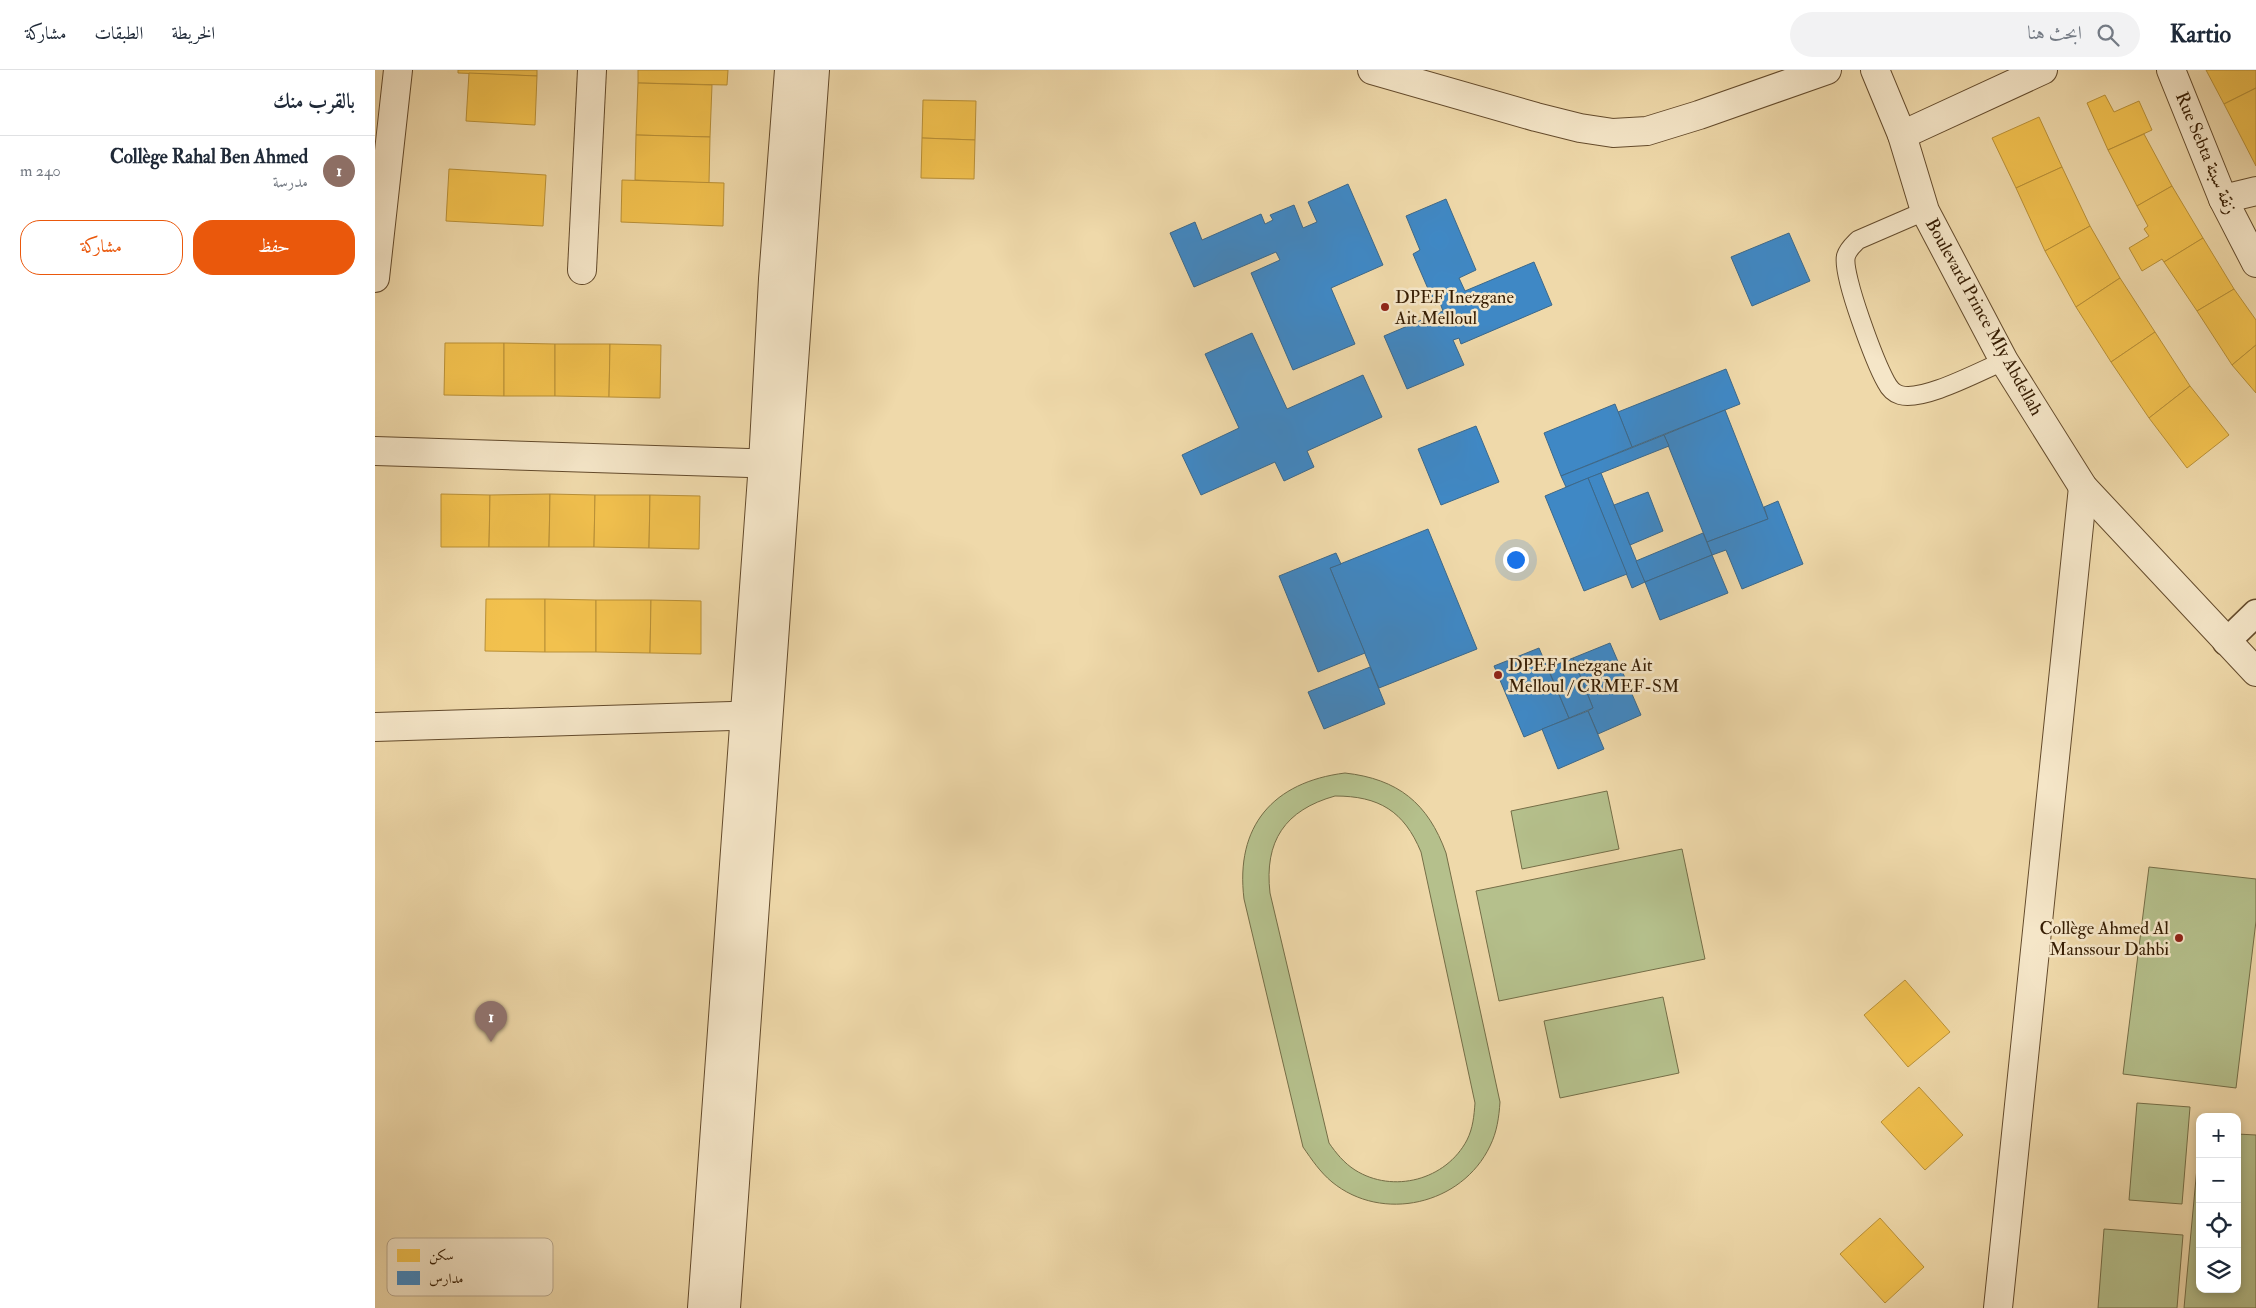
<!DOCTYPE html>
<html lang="ar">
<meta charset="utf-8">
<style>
:root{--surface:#fff;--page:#f2f2f3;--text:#1f2937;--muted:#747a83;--line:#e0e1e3;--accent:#ea580c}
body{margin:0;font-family:"IM FELL Double Pica",Amiri,serif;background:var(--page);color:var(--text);direction:rtl}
.controls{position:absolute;right:15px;bottom:15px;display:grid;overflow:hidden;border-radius:10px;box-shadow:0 2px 8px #0003}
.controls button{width:45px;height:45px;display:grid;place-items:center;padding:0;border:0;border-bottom:1px solid var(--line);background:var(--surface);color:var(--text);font:25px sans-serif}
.you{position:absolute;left:1140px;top:489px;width:18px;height:18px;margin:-12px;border:4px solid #fff;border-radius:50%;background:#1a73e8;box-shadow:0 0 0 8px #1a73e833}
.badge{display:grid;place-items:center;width:32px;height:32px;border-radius:50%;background:var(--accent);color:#fff;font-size:16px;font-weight:700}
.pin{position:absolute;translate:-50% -41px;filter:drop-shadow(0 1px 2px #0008)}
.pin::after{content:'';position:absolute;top:26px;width:18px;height:15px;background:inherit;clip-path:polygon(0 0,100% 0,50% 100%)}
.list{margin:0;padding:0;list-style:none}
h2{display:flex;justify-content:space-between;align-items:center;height:65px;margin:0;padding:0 20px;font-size:21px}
h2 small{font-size:16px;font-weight:400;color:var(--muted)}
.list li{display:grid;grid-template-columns:32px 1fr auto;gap:15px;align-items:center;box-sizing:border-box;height:70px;padding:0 20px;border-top:1px solid var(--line)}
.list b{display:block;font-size:19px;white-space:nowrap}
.list p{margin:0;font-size:16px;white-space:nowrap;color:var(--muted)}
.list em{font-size:16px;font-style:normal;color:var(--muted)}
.actions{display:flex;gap:10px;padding:15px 20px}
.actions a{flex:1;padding:11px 0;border:1px solid var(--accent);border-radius:20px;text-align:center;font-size:18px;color:var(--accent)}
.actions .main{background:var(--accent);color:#fff}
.icon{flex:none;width:28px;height:28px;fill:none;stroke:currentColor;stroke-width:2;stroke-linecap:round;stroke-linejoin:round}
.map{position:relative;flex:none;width:1881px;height:1238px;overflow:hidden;direction:ltr}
header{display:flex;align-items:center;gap:30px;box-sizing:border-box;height:70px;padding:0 25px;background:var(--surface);border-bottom:1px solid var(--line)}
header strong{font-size:24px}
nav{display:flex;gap:28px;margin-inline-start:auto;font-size:18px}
.search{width:350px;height:45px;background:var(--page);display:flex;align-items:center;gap:12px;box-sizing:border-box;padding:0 18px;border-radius:28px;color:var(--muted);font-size:19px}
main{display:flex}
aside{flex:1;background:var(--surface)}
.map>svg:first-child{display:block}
</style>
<header>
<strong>Kartio</strong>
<div class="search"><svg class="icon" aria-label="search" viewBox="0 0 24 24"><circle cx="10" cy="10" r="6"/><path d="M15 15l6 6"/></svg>ابحث هنا</div>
<nav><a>الخريطة</a><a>الطبقات</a><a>مشاركة</a></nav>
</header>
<main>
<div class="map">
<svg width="1881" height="1238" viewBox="0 0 1881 1238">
<rect width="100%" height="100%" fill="#efd9aa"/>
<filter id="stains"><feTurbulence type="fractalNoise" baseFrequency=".004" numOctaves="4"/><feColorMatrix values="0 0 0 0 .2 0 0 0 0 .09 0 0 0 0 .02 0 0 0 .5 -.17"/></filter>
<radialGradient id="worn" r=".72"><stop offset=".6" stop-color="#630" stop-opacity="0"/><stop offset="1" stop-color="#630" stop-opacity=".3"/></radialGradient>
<g fill="#b5c08c" stroke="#756e47" fill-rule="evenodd">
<path d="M 970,703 C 1023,709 1053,733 1071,783 L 1125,1032 C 1124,1047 1122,1062 1115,1076 C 1087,1135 1007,1153 957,1112 C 945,1102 937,1090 928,1077 L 869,829 C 860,756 898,712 970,703 ZM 960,726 C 1004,726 1029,741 1046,782 L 1100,1033 C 1099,1046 1098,1058 1092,1070 C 1071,1110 1018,1124 980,1100 C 969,1093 961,1083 954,1073 L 895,823 C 889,771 910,740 960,726 Z"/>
<path d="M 1232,721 L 1244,779 L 1147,799 L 1136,741 Z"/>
<path d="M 1307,779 L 1330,889 L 1124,931 L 1101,821 Z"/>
<path d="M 1774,797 L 1881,809 L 1881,851 L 1861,1018 L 1748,1004 Z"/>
<path d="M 1288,927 L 1304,1003 L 1185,1028 L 1169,951 Z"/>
<path d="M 1762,1033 L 1815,1037 L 1807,1134 L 1754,1130 Z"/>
<path d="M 1862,1064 L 1881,1065 L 1881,1238 L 1809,1238 L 1825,1065 L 1825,1219 L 1862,1219 Z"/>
<path d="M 1729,1159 L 1808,1165 L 1802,1238 L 1723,1238 Z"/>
</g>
<g fill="#f2c14e" stroke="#b99037">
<path d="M 83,0 L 162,0 L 162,6 L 83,3 Z"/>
<path d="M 263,0 L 353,0 L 352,15 L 263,13 Z"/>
<path d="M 1831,0 L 1881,0 L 1881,18 L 1849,34 Z"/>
<path d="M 94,3 L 162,6 L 160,55 L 91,51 Z"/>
<path d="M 263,13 L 337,15 L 335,67 L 261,65 Z"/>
<path d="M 1881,18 L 1881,96 L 1849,34 Z"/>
<path d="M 1730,25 L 1739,42 L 1764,31 L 1777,60 L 1733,80 L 1712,33 Z"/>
<path d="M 548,30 L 601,31 L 600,70 L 547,68 Z"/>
<path d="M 1664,47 L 1687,97 L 1641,118 L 1617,68 Z"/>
<path d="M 1769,64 L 1797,116 L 1762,136 L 1733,80 Z"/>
<path d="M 261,65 L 335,67 L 334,113 L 260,110 Z"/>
<path d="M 547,68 L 600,70 L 599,109 L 546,108 Z"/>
<path d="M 1687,97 L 1715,156 L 1670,181 L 1641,118 Z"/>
<path d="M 74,99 L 171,105 L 168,156 L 71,151 Z"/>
<path d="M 247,110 L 349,113 L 348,156 L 246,152 Z"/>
<path d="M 1797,116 L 1828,168 L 1789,192 L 1787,189 L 1767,201 L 1754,178 L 1774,166 L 1769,159 L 1773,156 L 1762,136 Z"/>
<path d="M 1715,156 L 1745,208 L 1701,237 L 1670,181 Z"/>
<path d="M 1828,168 L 1859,219 L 1822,241 L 1789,192 Z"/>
<path d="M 1745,208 L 1780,262 L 1736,292 L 1701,237 Z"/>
<path d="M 1859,219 L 1881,250 L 1881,275 L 1857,295 L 1822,241 Z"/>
<path d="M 1780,262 L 1815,316 L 1774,348 L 1736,292 Z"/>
<path d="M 70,273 L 129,273 L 129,326 L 69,325 Z"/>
<path d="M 129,273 L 180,274 L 180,326 L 129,326 Z"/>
<path d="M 180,274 L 235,274 L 234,327 L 180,326 Z"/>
<path d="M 235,274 L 286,275 L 285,328 L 234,327 Z"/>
<path d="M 1881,275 L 1881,323 L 1857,295 Z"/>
<path d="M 1815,316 L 1854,365 L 1812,398 L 1774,348 Z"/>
<path d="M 66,424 L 115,425 L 114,477 L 66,477 Z"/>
<path d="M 175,424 L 174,477 L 114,477 L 115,425 Z"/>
<path d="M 175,424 L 220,425 L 219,477 L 174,477 Z"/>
<path d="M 220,425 L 275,425 L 274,478 L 219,477 Z"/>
<path d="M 275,425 L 325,426 L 324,479 L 274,478 Z"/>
<path d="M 111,529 L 170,529 L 170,582 L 110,581 Z"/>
<path d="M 170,529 L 221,530 L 221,582 L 170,582 Z"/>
<path d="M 221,530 L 276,530 L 275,583 L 221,582 Z"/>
<path d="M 276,530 L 326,531 L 326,584 L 275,583 Z"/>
<path d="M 1530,910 L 1575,962 L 1533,997 L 1489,945 Z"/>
<path d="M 1544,1017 L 1588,1065 L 1550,1100 L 1506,1052 Z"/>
<path d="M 1505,1148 L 1549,1197 L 1510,1233 L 1465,1184 Z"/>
</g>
<g fill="#3f88c5" stroke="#3c688a">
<path d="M 973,114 L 1008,195 L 956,218 L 980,274 L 918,300 L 876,203 L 905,190 L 901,182 L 819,217 L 795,163 L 820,152 L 827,170 L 886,144 L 890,154 L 898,150 L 895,145 L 919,135 L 928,158 L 942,152 L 933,132 Z"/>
<path d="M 1071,129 L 1101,200 L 1084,208 L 1090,221 L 1159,192 L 1177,235 L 1086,274 L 1084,268 L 1078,270 L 1089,295 L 1032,319 L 1009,266 L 1068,241 L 1065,233 L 1060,235 L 1038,184 L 1045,180 L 1031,146 Z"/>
<path d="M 1414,163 L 1435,211 L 1377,236 L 1356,187 Z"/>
<path d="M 877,263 L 912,339 L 988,305 L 1007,347 L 932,381 L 939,397 L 909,411 L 900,392 L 826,425 L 807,385 L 864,358 L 830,284 Z"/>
<path d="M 1351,299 L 1365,334 L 1257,377 L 1243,342 Z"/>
<path d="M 1240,334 L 1257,377 L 1186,406 L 1169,363 Z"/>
<path d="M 1350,340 L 1393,449 L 1332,472 L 1289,365 Z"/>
<path d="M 1101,356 L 1124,412 L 1066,435 L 1043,379 Z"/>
<path d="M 1289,365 L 1294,376 L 1191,417 L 1186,406 Z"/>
<path d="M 1226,403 L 1270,512 L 1257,518 L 1213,408 Z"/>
<path d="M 1213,408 L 1252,504 L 1209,521 L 1170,426 Z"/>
<path d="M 1273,422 L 1288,461 L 1255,475 L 1239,435 Z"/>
<path d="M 1403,431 L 1428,494 L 1367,519 L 1351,480 L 1337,485 L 1332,472 L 1393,449 L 1389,437 Z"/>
<path d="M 1053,459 L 1102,579 L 1004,618 L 955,498 Z"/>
<path d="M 1328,463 L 1337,485 L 1270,512 L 1261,491 Z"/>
<path d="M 961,483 L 966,494 L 955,498 L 990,583 L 943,602 L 904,506 Z"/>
<path d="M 1337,485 L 1353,523 L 1285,550 L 1270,512 Z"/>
<path d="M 1235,573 L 1266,645 L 1223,664 L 1213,641 L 1218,638 L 1198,588 Z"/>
<path d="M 1164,578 L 1194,648 L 1149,667 L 1119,596 Z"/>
<path d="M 1198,588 L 1218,638 L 1194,648 L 1173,598 Z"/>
<path d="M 995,597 L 1010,634 L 949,659 L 933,622 Z"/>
<path d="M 1213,641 L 1229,679 L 1183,699 L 1167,659 Z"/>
</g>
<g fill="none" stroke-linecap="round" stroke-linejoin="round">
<defs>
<path id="service" d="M 1550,141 L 1483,170 C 1478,175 1473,179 1471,186 C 1466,204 1501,294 1511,312 C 1514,318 1518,323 1525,325 C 1548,332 1605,301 1629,291"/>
<path id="pedestrian" d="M 1851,572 L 1881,543"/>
<g id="minor">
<path d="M 997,0 L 1161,47 L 1205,58 L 1238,63 L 1272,61 L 1324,45 L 1452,0"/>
<path d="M 1500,0 L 1527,65 L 1550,141 L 1629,291 L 1708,417 L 1881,602"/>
<path d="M 1796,0 L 1848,129 L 1881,193"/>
<path d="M 1527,65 L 1668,0"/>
<path d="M 1848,129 L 1881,121"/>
<path d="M 207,200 L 217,0"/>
<path d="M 0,208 L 23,0"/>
<path d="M 0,381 L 406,394"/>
<path d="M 0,657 L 388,645"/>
<path d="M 327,1238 L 388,393 L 398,209 L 414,0"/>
<path d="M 351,1238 L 440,0"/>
<path d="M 1623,1238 L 1708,417"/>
</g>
</defs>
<use href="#service" stroke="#644b2c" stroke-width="20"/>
<use href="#pedestrian" stroke="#644b2c" stroke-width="29"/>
<use href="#minor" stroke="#644b2c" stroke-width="30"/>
<use href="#service" stroke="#f5e6c8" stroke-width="18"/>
<use href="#pedestrian" stroke="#f5e6c8" stroke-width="26"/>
<use href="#minor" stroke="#f5e6c8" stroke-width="28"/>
</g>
<g fill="#8f2418" stroke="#f5e6c8" stroke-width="2">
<circle cx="1010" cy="237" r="5"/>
<circle cx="1123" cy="605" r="5"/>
<circle cx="1804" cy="868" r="5"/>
</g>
<g text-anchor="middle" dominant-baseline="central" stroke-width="5" stroke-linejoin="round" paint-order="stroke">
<g font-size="18" fill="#351c02" stroke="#f5e6c8">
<text transform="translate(1831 83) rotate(67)">Rue Sebta زنقة سبتة</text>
<text transform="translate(1609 247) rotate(61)">Boulevard Prince Mly Abdellah</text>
</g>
<g font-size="18" fill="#351c02" stroke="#f5e6c8" text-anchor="start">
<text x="1020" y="227">DPEF Inezgane<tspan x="1020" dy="21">Ait Melloul</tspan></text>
<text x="1133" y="595">DPEF Inezgane Ait<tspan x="1133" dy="21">Melloul / CRMEF-SM</tspan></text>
<text x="1794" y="858" text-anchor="end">Collège Ahmed Al<tspan x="1794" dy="21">Manssour Dahbi</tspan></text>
</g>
</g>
<rect x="12" y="1168" width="166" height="58" rx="8" fill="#f5e6c8" stroke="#bba98d" stroke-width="1"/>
<rect x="22" y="1179" width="23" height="13" fill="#f2c14e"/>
<rect x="22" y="1201" width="23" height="14" fill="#3f88c5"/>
<g font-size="14" fill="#351c02">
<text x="54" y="1190">سكن</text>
<text x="54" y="1213">مدارس</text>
</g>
<rect width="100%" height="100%" filter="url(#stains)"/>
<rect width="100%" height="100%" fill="url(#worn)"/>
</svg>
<div class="controls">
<button>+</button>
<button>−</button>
<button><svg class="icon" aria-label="locate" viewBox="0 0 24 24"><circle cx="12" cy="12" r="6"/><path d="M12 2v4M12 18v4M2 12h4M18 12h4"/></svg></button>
<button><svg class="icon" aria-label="layers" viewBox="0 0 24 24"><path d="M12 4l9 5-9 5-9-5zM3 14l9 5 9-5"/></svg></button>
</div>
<div class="you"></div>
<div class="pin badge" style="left:116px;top:972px;background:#8d6e63">1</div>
</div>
<aside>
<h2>بالقرب منك<small></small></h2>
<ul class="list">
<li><span class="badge" style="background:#8d6e63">1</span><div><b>Collège Rahal Ben Ahmed</b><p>مدرسة</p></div><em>240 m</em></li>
</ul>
<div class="actions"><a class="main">حفظ</a><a>مشاركة</a></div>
</aside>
</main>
